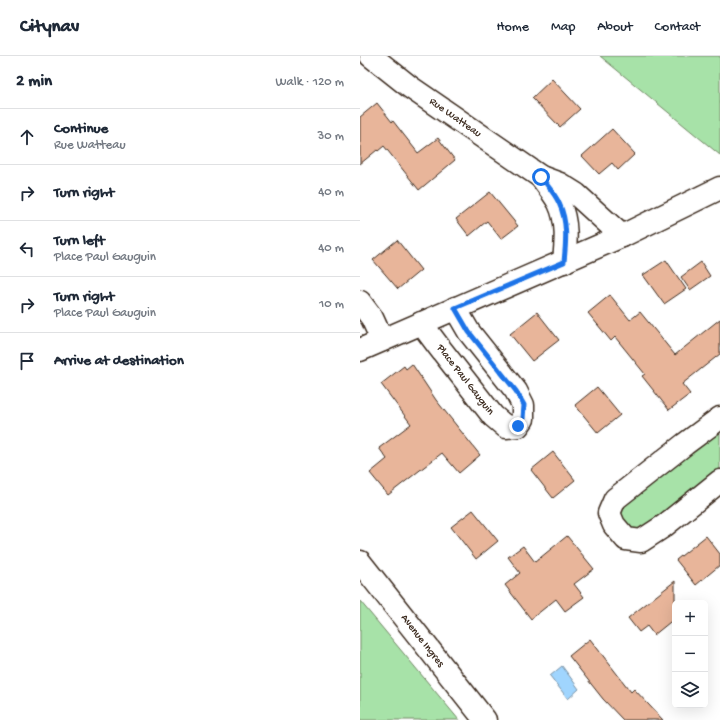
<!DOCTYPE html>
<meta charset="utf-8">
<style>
:root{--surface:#fff;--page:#f2f2f3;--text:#1f2937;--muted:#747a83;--line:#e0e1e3}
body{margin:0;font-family:"Gochi Hand",sans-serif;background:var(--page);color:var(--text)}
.controls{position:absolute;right:12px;bottom:12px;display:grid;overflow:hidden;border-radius:6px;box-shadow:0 4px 16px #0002}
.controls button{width:36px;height:36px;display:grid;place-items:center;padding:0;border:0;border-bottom:1px solid var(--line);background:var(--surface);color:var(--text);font:20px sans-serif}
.stop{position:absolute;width:12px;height:12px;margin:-9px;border:3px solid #1a73e8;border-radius:50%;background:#fff}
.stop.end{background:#1a73e8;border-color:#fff;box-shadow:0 1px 4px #0008}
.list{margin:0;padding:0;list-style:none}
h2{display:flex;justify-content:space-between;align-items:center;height:52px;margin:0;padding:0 16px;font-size:17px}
h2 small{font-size:13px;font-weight:400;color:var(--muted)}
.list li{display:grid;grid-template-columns:26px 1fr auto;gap:12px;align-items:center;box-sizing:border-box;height:56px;padding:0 16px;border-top:1px solid var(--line)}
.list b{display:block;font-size:15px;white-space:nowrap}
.list p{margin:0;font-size:13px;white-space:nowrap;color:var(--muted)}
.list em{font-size:13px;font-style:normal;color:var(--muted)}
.icon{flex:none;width:22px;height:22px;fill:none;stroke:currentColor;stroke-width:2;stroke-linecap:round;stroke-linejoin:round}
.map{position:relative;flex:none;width:360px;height:664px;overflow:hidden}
header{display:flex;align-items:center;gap:24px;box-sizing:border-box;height:56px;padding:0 20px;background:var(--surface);border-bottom:1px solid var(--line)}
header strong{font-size:19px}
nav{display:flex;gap:22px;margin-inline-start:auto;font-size:14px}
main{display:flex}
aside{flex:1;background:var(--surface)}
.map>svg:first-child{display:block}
</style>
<header>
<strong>Citynav</strong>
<nav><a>Home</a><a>Map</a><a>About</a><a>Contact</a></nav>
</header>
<main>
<aside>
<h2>2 min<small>Walk · 120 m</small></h2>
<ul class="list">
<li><svg class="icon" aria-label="ahead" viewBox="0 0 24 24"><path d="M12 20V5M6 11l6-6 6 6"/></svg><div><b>Continue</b><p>Rue Watteau</p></div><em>30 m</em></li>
<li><svg class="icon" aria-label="right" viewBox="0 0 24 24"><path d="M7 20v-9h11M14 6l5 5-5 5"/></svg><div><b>Turn right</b></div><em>40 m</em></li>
<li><svg class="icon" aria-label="left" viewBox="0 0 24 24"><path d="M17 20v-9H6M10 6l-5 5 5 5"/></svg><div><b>Turn left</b><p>Place Paul Gauguin</p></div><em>40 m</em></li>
<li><svg class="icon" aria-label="right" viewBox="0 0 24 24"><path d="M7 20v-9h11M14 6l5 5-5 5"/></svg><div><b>Turn right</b><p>Place Paul Gauguin</p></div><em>10 m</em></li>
<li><svg class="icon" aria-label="arrive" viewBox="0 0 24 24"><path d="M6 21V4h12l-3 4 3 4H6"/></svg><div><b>Arrive at destination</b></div></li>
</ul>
</aside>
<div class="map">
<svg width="360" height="664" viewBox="0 0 360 664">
<rect width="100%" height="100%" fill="#fff"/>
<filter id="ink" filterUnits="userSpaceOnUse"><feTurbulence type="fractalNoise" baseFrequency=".025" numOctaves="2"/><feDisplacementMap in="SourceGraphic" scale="8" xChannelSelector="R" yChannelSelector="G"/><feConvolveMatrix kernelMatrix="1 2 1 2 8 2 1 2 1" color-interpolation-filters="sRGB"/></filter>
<g filter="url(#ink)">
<g fill="#a7e2a8" stroke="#718663">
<path d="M 240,0 L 360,0 L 360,99 Z"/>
<path d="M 360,370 L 360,415 L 286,475 L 268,473 L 261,460 L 261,451 Z"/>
<path d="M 0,545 L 99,664 L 0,664 Z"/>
</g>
<path fill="#a0d5fe" stroke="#7891a4" d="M 202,610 L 219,633 L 208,643 L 190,620 Z"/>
<g fill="#e8b59a" stroke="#3b2a1e">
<path d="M 192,23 L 220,53 L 200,71 L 172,42 Z"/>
<path d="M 17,47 L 32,66 L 33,65 L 58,97 L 78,82 L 95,104 L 59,134 L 24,90 L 18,95 L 17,94 L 0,108 L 0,61 Z"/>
<path d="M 252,73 L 275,98 L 258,114 L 252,107 L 239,118 L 222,100 Z"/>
<path d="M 130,136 L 158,170 L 141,183 L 127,165 L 109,180 L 96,163 Z"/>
<path d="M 37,184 L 61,214 L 38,233 L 13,204 Z"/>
<path d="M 306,204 L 326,233 L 304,248 L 283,219 Z"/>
<path d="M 341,206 L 350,220 L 330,234 L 321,221 Z"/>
<path d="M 250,239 L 270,264 L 280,256 L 315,299 L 360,263 L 360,298 L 322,328 L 330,338 L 309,354 L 282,320 L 285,318 L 255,281 L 251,285 L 228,257 Z"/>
<path d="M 177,256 L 199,284 L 172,305 L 150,278 Z"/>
<path d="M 52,308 L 76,344 L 120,399 L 99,417 L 82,397 L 28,439 L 10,417 L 27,403 L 19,392 L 51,368 L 21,328 L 44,310 L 46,313 Z"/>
<path d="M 237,331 L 260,359 L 238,377 L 215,349 Z"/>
<path d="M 193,396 L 215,424 L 193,442 L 171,414 Z"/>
<path d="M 113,454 L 138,485 L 116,503 L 91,471 Z"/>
<path d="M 207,480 L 234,513 L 214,528 L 224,541 L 205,555 L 196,543 L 171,563 L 145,529 L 160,517 L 148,501 L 163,490 L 175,506 Z"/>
<path d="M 346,480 L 360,498 L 360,509 L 336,529 L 316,504 Z"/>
<path d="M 315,525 L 315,562 L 294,579 L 287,570 L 279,576 L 268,562 Z"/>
<path d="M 230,583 L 271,636 L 274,633 L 303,664 L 263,664 L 243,643 L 209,600 Z"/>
</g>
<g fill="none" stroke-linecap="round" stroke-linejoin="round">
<defs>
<g id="street">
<path d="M 11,0 L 50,31 L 181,121 L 200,128 L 216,138 L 262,180"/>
<path d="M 181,121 C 187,129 194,138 199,147 C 208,166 206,186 204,206"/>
<path d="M 0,246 L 12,262 L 22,284"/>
<path d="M 61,267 L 79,291 L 133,360 L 146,371 L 158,370 L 163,363 L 163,349 L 156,335 L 109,276 L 95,252"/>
<path d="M 360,362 L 325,388 L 255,443 L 249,457 L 254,469 L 266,483 L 281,485 L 304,470 L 360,425"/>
<path d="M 0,506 L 125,664"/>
</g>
<path id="secondary" d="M 0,294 L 262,180 L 360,132"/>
</defs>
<use href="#street" stroke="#3b2a1e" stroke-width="25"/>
<use href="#secondary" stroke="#3b2a1e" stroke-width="25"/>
<use href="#street" stroke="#fff" stroke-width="22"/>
<use href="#secondary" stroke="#fff" stroke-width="22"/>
</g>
</g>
<g fill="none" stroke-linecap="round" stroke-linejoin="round" filter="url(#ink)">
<path stroke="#1a73e8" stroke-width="5" d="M 158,370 L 163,363 L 164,349 L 156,335 L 109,276 L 95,252 L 204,206 C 206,186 208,166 199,147 C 195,138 187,129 181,121"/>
</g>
<g text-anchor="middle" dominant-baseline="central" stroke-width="4" stroke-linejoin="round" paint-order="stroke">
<g font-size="11" fill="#3b2a1e" stroke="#fff">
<text transform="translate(95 62) rotate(35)">Rue Watteau</text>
<text transform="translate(105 324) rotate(52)">Place Paul Gauguin</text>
<text transform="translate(62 585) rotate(52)">Avenue Ingres</text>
</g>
</g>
</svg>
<div class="controls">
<button>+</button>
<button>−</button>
<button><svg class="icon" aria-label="layers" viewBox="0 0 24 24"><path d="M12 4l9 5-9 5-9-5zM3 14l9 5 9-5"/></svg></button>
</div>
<div class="stop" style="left:181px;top:121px"></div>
<div class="stop end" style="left:158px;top:370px"></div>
</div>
</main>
